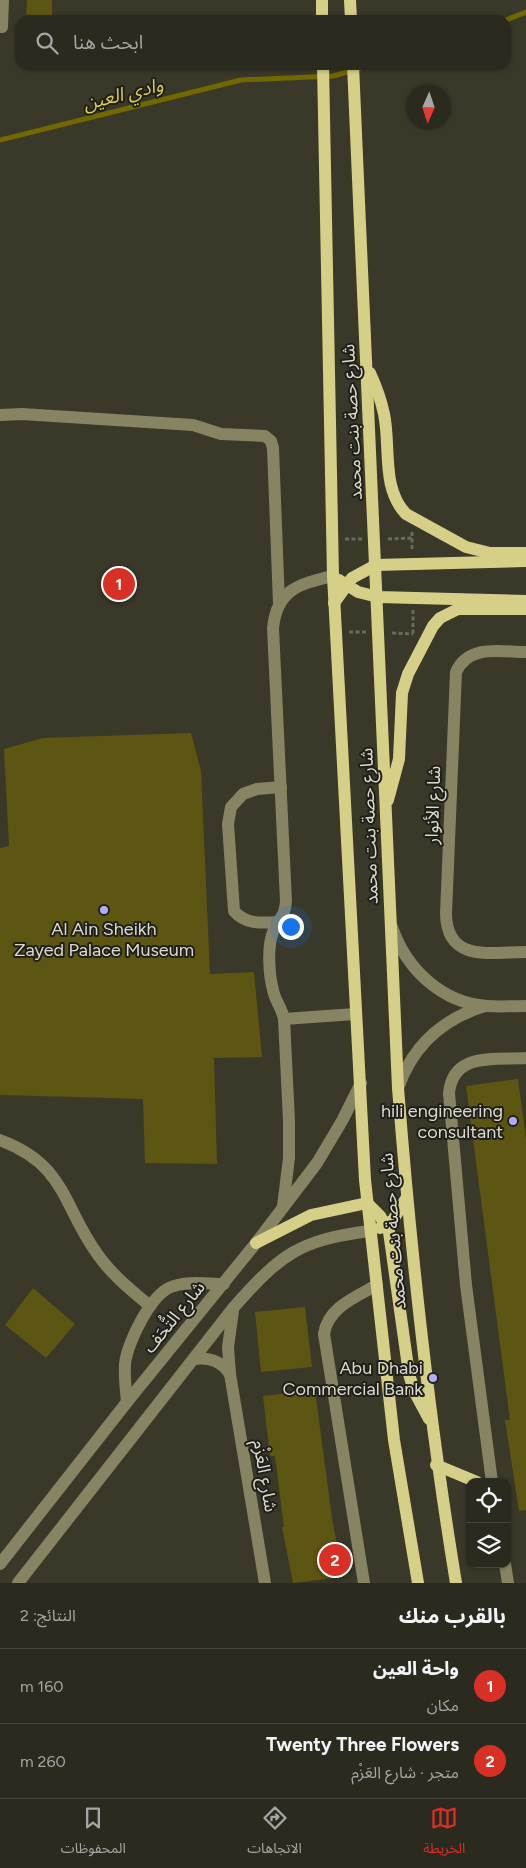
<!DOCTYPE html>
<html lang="ar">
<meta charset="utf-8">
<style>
:root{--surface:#2b2a1f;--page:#333228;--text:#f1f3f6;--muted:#a6a7a4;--line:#47463d;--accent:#d93025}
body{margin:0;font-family:Figtree,"Noto Sans Arabic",sans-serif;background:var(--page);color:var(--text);direction:rtl}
.controls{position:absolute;right:15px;bottom:15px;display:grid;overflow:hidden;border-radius:10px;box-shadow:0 1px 4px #0004}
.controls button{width:45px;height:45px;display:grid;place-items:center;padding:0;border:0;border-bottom:1px solid var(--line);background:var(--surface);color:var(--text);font:25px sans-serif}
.compass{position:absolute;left:406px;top:85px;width:45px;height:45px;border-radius:50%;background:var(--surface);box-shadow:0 1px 4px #0004;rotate:183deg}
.you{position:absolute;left:290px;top:926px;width:18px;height:18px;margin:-12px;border:4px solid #fff;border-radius:50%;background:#1a73e8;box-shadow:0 0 0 8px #1a73e833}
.badge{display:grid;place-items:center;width:32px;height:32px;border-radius:50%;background:var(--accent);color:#fff;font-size:16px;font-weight:700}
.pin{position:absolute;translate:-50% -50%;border:2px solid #fff;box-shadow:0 1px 5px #0006}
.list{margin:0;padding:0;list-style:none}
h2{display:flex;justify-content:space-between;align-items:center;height:65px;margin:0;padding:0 20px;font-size:21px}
h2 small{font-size:16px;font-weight:400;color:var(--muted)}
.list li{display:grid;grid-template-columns:32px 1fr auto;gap:15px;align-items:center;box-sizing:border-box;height:75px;padding:0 20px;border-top:1px solid var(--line)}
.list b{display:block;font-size:19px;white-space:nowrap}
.list p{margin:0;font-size:16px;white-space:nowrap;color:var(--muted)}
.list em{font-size:16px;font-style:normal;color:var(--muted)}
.icon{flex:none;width:28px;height:28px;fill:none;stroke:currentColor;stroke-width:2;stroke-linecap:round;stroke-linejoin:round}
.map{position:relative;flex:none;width:526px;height:1583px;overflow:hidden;direction:ltr}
.search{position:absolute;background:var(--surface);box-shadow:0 1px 4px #0004;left:15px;right:15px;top:15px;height:55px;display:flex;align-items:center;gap:12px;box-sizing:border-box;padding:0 18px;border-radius:15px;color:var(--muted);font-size:19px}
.sheet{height:215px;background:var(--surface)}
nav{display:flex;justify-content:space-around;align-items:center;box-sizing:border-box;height:70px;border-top:1px solid var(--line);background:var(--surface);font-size:14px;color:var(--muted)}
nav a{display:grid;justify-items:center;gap:2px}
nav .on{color:var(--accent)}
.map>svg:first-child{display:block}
</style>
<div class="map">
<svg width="526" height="1583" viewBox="0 0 526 1583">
<rect width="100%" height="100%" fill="#393829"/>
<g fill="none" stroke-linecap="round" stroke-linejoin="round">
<g stroke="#716801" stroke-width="5">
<path d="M 506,20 L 526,12"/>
<path d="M 0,140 L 241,80 L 333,76 L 371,65"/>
</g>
</g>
<g fill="#5d5612">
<path d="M 27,0 L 52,0 L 52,20 L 26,20 Z"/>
<path d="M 191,733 L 201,771 L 210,974 L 254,972 L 262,1057 L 214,1058 L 217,1164 L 145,1163 L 143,1099 L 0,1095 L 0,848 L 9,846 L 4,749 L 43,738 Z"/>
<path d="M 518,1079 L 526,1139 L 526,1510 L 519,1511 L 505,1420 L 510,1420 L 466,1086 Z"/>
<path d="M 33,1288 L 75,1324 L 46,1358 L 5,1325 Z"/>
<path d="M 305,1307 L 312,1367 L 261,1372 L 255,1312 Z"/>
<path d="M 315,1390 L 332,1518 L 343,1577 L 293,1583 L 282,1527 L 284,1527 L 275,1456 L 270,1456 L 263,1396 Z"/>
</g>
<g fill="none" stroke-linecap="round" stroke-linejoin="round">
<g stroke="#6b6a5d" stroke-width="3" stroke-dasharray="4 2.5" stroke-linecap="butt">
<path d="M 412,532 L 412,551"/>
<path d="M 345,539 L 362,539"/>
<path d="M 388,539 L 412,538"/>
<path d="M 413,610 L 413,634"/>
<path d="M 349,632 L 366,632"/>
<path d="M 392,633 L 413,634"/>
</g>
<g stroke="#868462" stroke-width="12">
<path d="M 2,27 L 3,0"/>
<path d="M 0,415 L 22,414 L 193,425 L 221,434 L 265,436 L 271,441 L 273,448 L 279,604"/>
<path d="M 526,652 C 500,652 469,644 456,672 L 446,914 C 447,963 491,952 526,952"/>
<path d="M 280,922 C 262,923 246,925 234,911 L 228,824 L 231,807 L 243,794 L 257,789 L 281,787"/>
<path d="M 392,927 C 406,969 442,1003 487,1006 C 500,1007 513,1006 526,1006"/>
<path d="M 284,1019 L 355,1014"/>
<path d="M 398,1088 C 413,1045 442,1019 485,1006"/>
<path d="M 0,1140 C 67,1165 62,1206 98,1255 C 112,1275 132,1291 150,1306"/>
<path d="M 283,1206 L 289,1158 L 289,1121 L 284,1019 C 282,1008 275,1001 273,990 C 269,975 267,947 273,932 C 278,919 285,918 286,901 L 273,628 C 277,589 299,584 333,576"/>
<path d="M 233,1311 L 228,1347 L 230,1374 L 265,1583"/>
<path d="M 194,1359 C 210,1357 221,1361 230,1374"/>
<path d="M 127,1402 C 126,1390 124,1377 125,1364 C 127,1343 152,1291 174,1286 C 189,1281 208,1284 224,1284"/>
<path d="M 492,1482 L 466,1285 L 449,1093 C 453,1052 494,1060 526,1058"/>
<path d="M 0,1564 L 127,1402 L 256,1243 L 317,1163 L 342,1121 L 361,1083"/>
<path d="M 505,1564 L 508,1583"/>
<path d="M 18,1583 L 234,1307 C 281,1254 299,1240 370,1231"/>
<path d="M 364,1583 L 324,1334 C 328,1307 356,1297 377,1285"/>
</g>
<g stroke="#d5cf88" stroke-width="12">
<path d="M 322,0 L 322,20"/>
<path d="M 350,0 L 351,20"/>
<path d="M 323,65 L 333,576 L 365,1180 L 394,1440 L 418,1583"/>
<path d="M 353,65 L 398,1088 C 411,1254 429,1419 456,1583"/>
<path d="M 370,373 C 376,386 381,400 384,414 C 391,447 381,488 406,514 L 466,547 L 490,553 L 526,553"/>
<path d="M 339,580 L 358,592 L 378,597 L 526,601"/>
<path d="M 334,603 L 352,578 L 376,565 L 525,561"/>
<path d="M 388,800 L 399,759 L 402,693 L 408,674 L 433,626 L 440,618 L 458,609 L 526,609"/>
<path d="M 367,1203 L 380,1216 L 389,1232 L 409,1374 L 414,1391 L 429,1419"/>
<path d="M 380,1228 L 393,1220 L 407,1197"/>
<path d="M 256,1243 L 311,1215 L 367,1203"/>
<path d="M 436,1465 L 477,1482"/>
</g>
</g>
<g fill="#aeaefa" stroke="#201f18" stroke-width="2">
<circle cx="104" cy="910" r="5"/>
<circle cx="513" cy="1121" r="5"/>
<circle cx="433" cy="1378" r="5"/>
</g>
<g text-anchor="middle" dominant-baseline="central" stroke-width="4" stroke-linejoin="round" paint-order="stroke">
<g font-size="18" fill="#dbdad1" stroke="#201f18">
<text transform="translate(352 422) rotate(-93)">شارع حصة بنت محمد</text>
<text transform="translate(433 805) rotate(-88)">شارع الأنوار</text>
<text transform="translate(369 826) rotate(-92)">شارع حصة بنت محمد</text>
<text transform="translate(393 1231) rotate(-95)">شارع حصة بنت محمد</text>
<text transform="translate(174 1317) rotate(-51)">شارع التُّحَف</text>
<text transform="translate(265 1476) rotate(80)">شارع العَزْم</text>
</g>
<g font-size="18" fill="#dbdad1" stroke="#201f18" text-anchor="end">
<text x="104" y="929" text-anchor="middle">Al Ain Sheikh<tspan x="104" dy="21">Zayed Palace Museum</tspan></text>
<text x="503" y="1111">hili engineering<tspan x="503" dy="21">consultant</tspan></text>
<text x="423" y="1368">Abu Dhabi<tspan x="423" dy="21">Commercial Bank</tspan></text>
</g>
<g font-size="19" font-style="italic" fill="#d8cc58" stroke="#201f18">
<text transform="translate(123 94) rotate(-14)">وادي العين</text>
</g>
</g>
</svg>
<div class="controls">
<button><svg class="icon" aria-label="locate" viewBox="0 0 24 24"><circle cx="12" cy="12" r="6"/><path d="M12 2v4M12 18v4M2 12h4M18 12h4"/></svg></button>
<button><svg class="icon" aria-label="layers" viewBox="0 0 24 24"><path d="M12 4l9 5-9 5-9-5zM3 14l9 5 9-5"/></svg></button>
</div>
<svg class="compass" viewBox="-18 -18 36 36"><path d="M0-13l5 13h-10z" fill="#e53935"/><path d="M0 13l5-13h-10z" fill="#a6a7a4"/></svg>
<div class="you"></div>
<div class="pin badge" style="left:119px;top:584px">1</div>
<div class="pin badge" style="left:335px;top:1560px">2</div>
<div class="search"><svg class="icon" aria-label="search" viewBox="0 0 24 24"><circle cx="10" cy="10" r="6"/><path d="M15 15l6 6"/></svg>ابحث هنا</div>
</div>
<section class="sheet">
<h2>بالقرب منك<small>النتائج: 2</small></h2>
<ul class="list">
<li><span class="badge">1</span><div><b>واحة العين</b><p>مكان</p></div><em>160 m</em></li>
<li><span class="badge">2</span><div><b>Twenty Three Flowers</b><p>متجر · شارع العَزْم</p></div><em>260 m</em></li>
</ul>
</section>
<nav>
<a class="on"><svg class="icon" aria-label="map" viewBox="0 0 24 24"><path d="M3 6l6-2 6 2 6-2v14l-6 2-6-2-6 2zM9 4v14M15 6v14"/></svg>الخريطة</a>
<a><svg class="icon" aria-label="directions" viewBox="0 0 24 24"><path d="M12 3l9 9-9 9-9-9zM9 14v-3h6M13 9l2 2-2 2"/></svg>الاتجاهات</a>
<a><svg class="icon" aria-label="saved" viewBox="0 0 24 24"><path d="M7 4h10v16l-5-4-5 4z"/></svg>المحفوظات</a>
</nav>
